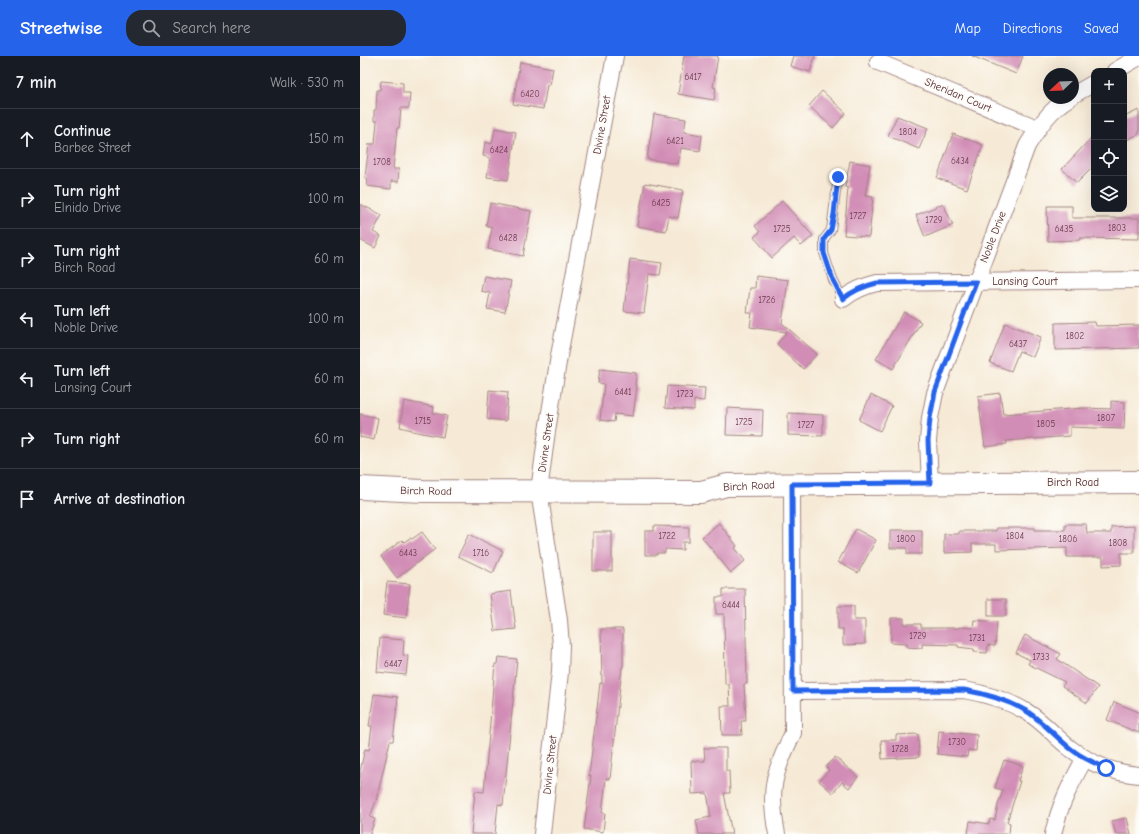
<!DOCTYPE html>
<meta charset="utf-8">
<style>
:root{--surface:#171b24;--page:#242831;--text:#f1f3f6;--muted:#9ea1a6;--line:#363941;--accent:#2563eb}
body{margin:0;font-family:"Comic Neue",sans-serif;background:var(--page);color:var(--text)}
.controls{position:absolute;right:12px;top:12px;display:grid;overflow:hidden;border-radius:8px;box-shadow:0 4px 16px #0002}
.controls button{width:36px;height:36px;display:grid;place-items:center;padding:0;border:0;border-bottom:1px solid var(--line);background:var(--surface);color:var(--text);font:20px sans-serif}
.compass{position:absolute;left:683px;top:12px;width:36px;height:36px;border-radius:50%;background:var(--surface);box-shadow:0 4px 16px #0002;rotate:247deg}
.stop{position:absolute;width:12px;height:12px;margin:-9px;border:3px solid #2563eb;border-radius:50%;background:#fff}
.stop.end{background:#2563eb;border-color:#fff;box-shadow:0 1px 4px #0008}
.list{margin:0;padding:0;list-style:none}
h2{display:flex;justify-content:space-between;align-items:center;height:52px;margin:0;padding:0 16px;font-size:17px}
h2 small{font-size:13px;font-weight:400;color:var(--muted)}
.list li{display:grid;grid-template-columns:26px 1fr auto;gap:12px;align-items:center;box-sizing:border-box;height:60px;padding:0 16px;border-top:1px solid var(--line)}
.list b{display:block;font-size:15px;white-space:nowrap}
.list p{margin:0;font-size:13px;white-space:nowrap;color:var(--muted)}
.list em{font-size:13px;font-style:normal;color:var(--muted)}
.icon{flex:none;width:22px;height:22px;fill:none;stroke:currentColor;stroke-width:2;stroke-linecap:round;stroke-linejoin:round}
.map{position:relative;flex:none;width:779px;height:778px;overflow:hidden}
header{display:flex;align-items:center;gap:24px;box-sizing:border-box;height:56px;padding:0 20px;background:var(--accent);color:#fff}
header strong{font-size:19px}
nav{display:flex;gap:22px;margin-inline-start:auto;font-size:14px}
.search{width:280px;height:36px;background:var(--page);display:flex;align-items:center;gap:10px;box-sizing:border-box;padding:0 14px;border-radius:16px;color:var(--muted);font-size:15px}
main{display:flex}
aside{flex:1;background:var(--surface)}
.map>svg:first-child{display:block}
</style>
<header>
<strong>Streetwise</strong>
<div class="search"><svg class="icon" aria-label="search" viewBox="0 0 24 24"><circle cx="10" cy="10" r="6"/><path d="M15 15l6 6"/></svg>Search here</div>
<nav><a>Map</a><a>Directions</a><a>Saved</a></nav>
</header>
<main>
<aside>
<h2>7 min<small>Walk · 530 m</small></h2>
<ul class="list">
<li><svg class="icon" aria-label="ahead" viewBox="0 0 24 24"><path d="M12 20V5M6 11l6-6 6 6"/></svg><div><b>Continue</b><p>Barbee Street</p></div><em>150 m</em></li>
<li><svg class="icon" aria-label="right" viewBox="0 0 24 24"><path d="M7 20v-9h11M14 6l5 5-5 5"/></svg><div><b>Turn right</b><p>Elnido Drive</p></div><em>100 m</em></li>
<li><svg class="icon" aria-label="right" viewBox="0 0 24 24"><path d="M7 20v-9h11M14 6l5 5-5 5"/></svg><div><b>Turn right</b><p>Birch Road</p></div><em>60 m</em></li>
<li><svg class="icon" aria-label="left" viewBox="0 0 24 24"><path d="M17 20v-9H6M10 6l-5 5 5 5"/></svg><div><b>Turn left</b><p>Noble Drive</p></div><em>100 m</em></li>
<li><svg class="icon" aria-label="left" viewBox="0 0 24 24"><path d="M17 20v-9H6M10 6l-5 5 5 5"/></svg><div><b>Turn left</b><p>Lansing Court</p></div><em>60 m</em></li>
<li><svg class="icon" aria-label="right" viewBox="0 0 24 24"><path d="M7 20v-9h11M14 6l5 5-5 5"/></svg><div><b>Turn right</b></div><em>60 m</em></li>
<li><svg class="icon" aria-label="arrive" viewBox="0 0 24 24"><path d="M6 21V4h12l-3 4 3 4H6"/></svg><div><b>Arrive at destination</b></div></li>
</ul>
</aside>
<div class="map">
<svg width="779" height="778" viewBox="0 0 779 778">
<rect width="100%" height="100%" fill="#fdfcf7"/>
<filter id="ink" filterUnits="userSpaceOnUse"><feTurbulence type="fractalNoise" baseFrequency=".025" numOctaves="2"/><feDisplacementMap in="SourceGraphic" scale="8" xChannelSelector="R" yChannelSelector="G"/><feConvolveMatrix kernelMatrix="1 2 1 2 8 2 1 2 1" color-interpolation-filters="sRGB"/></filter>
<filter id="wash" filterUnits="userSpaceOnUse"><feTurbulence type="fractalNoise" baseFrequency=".012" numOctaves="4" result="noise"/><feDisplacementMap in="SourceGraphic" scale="16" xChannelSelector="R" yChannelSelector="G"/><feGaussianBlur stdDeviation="0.9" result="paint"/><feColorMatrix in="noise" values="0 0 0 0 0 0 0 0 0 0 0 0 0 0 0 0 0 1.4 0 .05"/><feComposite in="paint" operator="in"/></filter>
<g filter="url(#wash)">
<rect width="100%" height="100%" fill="#f6ead6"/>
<g id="blocks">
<g fill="#d28db6">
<path d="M 324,0 L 358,0 L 353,31 L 356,32 L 354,44 L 318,38 Z"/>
<path d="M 433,0 L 455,0 L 450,16 L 430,10 Z"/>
<path d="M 612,0 L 663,0 L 656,18 Z"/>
<path d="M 160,6 L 193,12 L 190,29 L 187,29 L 183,53 L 153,48 Z"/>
<path d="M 21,25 L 43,27 L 43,37 L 50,37 L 49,52 L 41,52 L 39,72 L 37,72 L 33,113 L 39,113 L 38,126 L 31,125 L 31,133 L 7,130 L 8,123 L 5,122 L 9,88 L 15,88 L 17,65 L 14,65 L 14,54 L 16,54 L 17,34 L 20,34 Z"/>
<path d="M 462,35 L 486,57 L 473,72 L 449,50 Z"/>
<path d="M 779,54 L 779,78 L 764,85 L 764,61 Z"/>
<path d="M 294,58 L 326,63 L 324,76 L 342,79 L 340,95 L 321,92 L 318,108 L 287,103 Z"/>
<path d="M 537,60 L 568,72 L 559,93 L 528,80 Z"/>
<path d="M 135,72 L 156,76 L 148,124 L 127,121 L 130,102 L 123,100 L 125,86 L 132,88 Z"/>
<path d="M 593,78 L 623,89 L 607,133 L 577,122 Z"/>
<path d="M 734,79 L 734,110 L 717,127 L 702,113 Z"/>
<path d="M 490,105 L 510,109 L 505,140 L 513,141 L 509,181 L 484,179 L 488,132 L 485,131 Z"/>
<path d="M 285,127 L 323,134 L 318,162 L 309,160 L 306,175 L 277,170 Z"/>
<path d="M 422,145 L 453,180 L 441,190 L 434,182 L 412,202 L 394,181 L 400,176 L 395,170 Z"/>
<path d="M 130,147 L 171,155 L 163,200 L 128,193 L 132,172 L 126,170 Z"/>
<path d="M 0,148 L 22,159 L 13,176 L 21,180 L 15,192 L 0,184 Z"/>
<path d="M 583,148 L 593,169 L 565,181 L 556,159 Z"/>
<path d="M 687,150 L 712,150 L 712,162 L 779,162 L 779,183 L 720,182 L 720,184 L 688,185 Z"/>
<path d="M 270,203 L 302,207 L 300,219 L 289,218 L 284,257 L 264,255 Z"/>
<path d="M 124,220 L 151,225 L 145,256 L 127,253 L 130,237 L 121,235 Z"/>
<path d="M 396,220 L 428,224 L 422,267 L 457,298 L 443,313 L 417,288 L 427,276 L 390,271 L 392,257 L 387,257 L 390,232 L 395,232 Z"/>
<path d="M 544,256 L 561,266 L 533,313 L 516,303 Z"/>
<path d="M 735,266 L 736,270 L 779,269 L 779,292 L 695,294 L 695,267 Z"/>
<path d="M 645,267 L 681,281 L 673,301 L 659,295 L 651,315 L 630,307 Z"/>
<path d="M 240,313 L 276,317 L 275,330 L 277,330 L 273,360 L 255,358 L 254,366 L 240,364 L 244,328 L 238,327 Z"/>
<path d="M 307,330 L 345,332 L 344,345 L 334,344 L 334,354 L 305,352 Z"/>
<path d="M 129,334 L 148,336 L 146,365 L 127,363 Z"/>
<path d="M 640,337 L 643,358 L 724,352 L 751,353 L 751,345 L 765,346 L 764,373 L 710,371 L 710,380 L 646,385 L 647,388 L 625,391 L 618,340 Z"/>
<path d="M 511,339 L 532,350 L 520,375 L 499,364 Z"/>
<path d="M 44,345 L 74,351 L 73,357 L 87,360 L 83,381 L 52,375 L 52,374 L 40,371 Z"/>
<path d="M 367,352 L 403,354 L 402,380 L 366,379 Z"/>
<path d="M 428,357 L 463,359 L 463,380 L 428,379 Z"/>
<path d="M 0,358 L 18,362 L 14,384 L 0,381 Z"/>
<path d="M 359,467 L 377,490 L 375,492 L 385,505 L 371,517 L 342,481 Z"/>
<path d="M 705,468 L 726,468 L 727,477 L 751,477 L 751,471 L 774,470 L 774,497 L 761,497 L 761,509 L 743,510 L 743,501 L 707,501 L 707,492 L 636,494 L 636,488 L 612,488 L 612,496 L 584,497 L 584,478 L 599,478 L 599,475 L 636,475 L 636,472 L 675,472 L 675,474 L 705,474 Z"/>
<path d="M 294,470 L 329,471 L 329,486 L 323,486 L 323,494 L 305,493 L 305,497 L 297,497 L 297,499 L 285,499 L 285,475 L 294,475 Z"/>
<path d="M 496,473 L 516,484 L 498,517 L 478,506 Z"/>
<path d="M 530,474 L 562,474 L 562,498 L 547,498 L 547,492 L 530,492 Z"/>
<path d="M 62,476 L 75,493 L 37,522 L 21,500 L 42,484 L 44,486 L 50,482 L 52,483 Z"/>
<rect x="233" y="476" width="19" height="39"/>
<path d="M 109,478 L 143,495 L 133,517 L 98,500 Z"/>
<path d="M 27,526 L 50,528 L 46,562 L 23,559 Z"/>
<path d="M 363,533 L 385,533 L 387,628 L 384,628 L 386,665 L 381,665 L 382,679 L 362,679 L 361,650 L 370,650 L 369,628 L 365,628 L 364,558 L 356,558 L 356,541 L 363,541 Z"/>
<path d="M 151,535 L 156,573 L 135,575 L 130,538 Z"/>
<rect x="628" y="543" width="18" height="17"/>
<path d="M 478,550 L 494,550 L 494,564 L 505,564 L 505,588 L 483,589 L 483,573 L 478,573 Z"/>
<path d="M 531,562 L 544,562 L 544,568 L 561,568 L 561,572 L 599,572 L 599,571 L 613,572 L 614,564 L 637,566 L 635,590 L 628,589 L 627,597 L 614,596 L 614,593 L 598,591 L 598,589 L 562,588 L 562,592 L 547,591 L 547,588 L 531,587 Z"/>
<path d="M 241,573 L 263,573 L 263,611 L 262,611 L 250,723 L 246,722 L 242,757 L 245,757 L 243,776 L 224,773 L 231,720 L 229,720 L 240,627 L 242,628 Z"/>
<path d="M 665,579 L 701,598 L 697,603 L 738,631 L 727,647 L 702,630 L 705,626 L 668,608 L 670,604 L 656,597 Z"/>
<path d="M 20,582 L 44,584 L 43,599 L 48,600 L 46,619 L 17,616 Z"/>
<path d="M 138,601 L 157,603 L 143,749 L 138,748 L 135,778 L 111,778 L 115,735 L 124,736 L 135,608 L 137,608 Z"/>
<path d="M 14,638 L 38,641 L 33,685 L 30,685 L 16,745 L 10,761 L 15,763 L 10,778 L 0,778 L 0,715 L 5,693 L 9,694 L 12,670 L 9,670 Z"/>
<path d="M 754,646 L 779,656 L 779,677 L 747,664 Z"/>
<path d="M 579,675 L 617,679 L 616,695 L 608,694 L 607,701 L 577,698 Z"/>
<path d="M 558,678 L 559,701 L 522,703 L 521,684 L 536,684 L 536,679 Z"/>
<path d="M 344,692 L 366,692 L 366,715 L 369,715 L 370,737 L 364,737 L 372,778 L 339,778 L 336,764 L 351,761 L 347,737 L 332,738 L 331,705 L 345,705 Z"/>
<path d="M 475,701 L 498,721 L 489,732 L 482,726 L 473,737 L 459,725 L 469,714 L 466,711 Z"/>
<path d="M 644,704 L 663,710 L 658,725 L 660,725 L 647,766 L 650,767 L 649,778 L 608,778 L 610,765 L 629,768 L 630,763 L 635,764 L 638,749 L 643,734 L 635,732 Z"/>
<path d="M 767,762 L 771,778 L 756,778 L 752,765 Z"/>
</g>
</g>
</g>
<g filter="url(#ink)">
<use href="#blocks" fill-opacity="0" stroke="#a08480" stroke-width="1"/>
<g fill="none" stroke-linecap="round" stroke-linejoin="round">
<defs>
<path id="lane" d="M 478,121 L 471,174 L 464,183 L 464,197 L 473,224 L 483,243"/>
<g id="street">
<path d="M 518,6 L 677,72"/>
<path d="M 755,15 L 779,1"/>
<path d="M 713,39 L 734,27"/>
<path d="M 483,243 C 494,234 504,230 517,227 L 779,224"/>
<path d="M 570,427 L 568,385 L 570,362 L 575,337 L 667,90 C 678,72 690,53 709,42"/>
<path d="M 433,635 L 604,634 C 627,638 647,644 667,656 C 684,666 696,682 711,693 C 731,708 755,717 779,719"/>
<path d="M 182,778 L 200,616 L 201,590 L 199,564 L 179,435 L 187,375 L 199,300 L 255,0"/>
<path d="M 417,778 C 408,734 414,716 433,677 L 432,428"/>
<path d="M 693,778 C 700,748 710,729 725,702"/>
</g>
<path id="secondary" d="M 0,432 L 63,435 L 341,436 L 367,429 L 779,426"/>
</defs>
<use href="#lane" stroke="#a08480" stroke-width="10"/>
<use href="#street" stroke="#a08480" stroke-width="18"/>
<use href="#secondary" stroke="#a08480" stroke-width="24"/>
<use href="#lane" stroke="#fff" stroke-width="8"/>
<use href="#street" stroke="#fff" stroke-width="16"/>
<use href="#secondary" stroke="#fff" stroke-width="22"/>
</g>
</g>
<g fill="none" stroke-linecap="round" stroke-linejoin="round" filter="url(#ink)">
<path stroke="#2563eb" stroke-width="5" d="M 478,121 L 474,158 L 471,174 L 464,183 L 464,197 L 473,224 L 483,243 C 494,234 504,230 517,227 L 616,226 L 575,336 L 570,362 L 568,385 L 570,427 L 432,428 L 433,635 L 604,634 C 627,638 648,644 668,656 C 684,667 696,681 711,693 C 721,701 734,707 746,712"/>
</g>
<g text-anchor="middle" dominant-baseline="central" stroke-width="4" stroke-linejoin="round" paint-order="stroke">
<g font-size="9" fill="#6c3a4e">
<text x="333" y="21">6417</text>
<text x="170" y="38">6420</text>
<text x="548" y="76">1804</text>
<text x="315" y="85">6421</text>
<text x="139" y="94">6424</text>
<text x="600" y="105">6434</text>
<text x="22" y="106">1708</text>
<text x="301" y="147">6425</text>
<text x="498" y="160">1727</text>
<text x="574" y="164">1729</text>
<text x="757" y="172">1803</text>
<text x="422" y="173">1725</text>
<text x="704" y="173">6435</text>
<text x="148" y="182">6428</text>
<text x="407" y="244">1726</text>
<text x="715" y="280">1802</text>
<text x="658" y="288">6437</text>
<text x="263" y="336">6441</text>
<text x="325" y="338">1723</text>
<text x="746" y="362">1807</text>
<text x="63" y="365">1715</text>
<text x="384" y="366">1725</text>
<text x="686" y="368">1805</text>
<text x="446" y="369">1727</text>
<text x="307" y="480">1722</text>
<text x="655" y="480">1804</text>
<text x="546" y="483">1800</text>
<text x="708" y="483">1806</text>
<text x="758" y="487">1808</text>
<text x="48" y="497">6443</text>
<text x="121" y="497">1716</text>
<text x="371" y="549">6444</text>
<text x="558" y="580">1729</text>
<text x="617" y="582">1731</text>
<text x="681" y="601">1733</text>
<text x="33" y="608">6447</text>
<text x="597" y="686">1730</text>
<text x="540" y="693">1728</text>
</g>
<g font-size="11" fill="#4a1f2b" stroke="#fdfcf7">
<text transform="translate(598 39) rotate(23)">Sheridan Court</text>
<text transform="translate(242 69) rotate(-80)">Divine Street</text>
<text transform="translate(633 181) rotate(-69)">Noble Drive</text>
<text x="665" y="225">Lansing Court</text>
<text transform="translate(186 387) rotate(-82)">Divine Street</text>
<text x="713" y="426">Birch Road</text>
<text transform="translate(389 430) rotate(-3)">Birch Road</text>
<text transform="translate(66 435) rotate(1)">Birch Road</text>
<text transform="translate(190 709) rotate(-84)">Divine Street</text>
</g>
</g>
</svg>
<div class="controls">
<button>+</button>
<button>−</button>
<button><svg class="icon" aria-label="locate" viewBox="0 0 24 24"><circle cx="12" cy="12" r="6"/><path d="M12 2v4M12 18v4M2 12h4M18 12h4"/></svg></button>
<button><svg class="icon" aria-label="layers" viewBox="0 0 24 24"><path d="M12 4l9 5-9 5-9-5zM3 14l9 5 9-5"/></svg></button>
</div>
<svg class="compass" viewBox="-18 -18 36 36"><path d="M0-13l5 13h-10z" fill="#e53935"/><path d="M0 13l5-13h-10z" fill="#9ea1a6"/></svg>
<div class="stop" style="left:746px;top:712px"></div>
<div class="stop end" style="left:478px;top:121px"></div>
</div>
</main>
